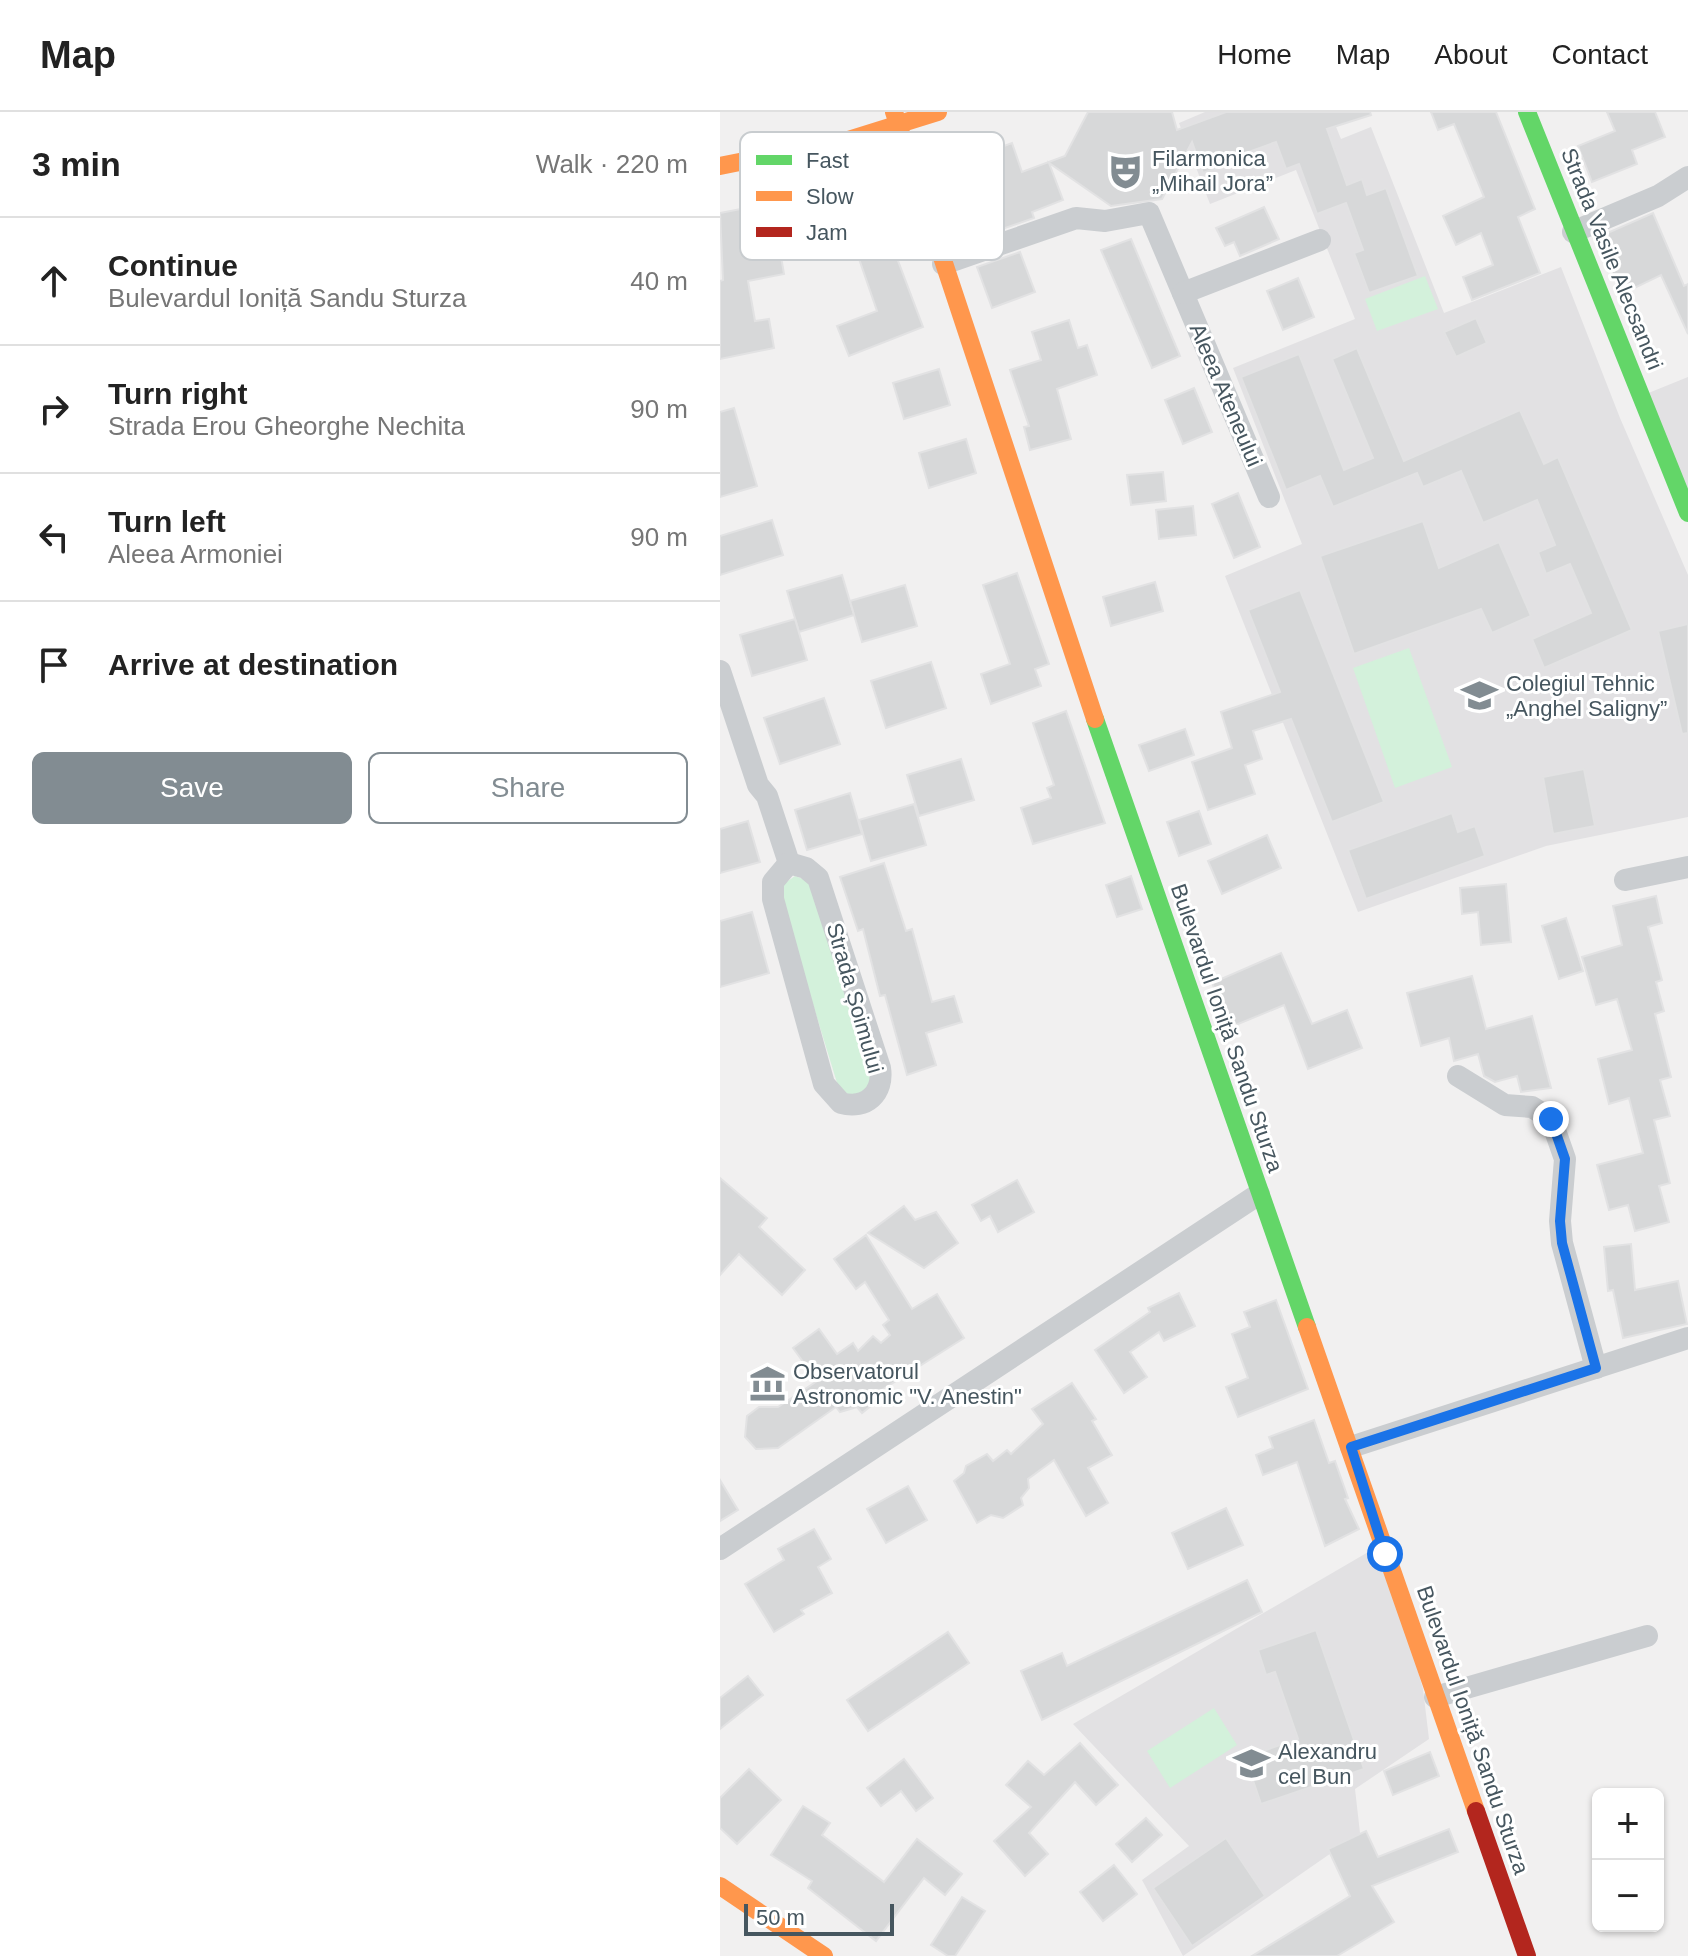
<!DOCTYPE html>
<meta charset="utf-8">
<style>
:root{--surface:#fff;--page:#f6f6f6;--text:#222;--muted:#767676;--line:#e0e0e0;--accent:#828c92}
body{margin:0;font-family:Arial,sans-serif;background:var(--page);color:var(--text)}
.controls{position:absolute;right:24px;bottom:24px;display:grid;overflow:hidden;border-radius:12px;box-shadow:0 2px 6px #0004}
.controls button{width:72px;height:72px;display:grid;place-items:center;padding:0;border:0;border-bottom:2px solid var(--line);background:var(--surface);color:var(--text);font:40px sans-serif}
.scale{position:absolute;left:24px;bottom:20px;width:150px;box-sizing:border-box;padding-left:8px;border:4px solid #46565f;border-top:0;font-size:22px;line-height:28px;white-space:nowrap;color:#46565f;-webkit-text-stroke:6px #fff;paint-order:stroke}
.stop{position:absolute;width:24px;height:24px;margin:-18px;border:6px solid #1a73e8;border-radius:50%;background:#fff}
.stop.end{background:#1a73e8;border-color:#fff;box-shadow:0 2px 8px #0008}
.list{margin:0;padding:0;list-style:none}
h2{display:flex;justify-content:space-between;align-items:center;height:104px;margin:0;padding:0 32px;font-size:34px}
h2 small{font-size:26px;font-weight:400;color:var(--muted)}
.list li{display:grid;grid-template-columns:52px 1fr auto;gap:24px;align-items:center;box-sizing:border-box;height:128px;padding:0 32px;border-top:2px solid var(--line)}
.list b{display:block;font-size:30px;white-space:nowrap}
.list p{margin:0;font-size:26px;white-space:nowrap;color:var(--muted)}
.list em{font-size:26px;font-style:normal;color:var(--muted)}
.actions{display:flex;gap:16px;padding:24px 32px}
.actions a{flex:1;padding:18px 0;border:2px solid var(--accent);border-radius:12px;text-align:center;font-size:28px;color:var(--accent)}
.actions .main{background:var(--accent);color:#fff}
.icon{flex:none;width:44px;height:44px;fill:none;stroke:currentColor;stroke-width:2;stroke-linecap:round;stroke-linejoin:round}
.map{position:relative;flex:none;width:968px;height:1844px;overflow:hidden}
header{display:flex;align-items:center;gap:48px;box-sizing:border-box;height:112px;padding:0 40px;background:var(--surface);border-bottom:2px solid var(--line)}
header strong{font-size:38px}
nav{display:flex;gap:44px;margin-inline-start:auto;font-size:28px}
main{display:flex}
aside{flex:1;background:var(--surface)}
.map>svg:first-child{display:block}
</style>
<header>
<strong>Map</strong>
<nav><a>Home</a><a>Map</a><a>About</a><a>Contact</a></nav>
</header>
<main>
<aside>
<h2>3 min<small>Walk · 220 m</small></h2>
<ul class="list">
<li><svg class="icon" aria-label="ahead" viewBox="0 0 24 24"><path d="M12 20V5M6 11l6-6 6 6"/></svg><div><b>Continue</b><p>Bulevardul Ioniță Sandu Sturza</p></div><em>40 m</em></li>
<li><svg class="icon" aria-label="right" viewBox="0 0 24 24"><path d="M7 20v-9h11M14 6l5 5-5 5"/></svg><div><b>Turn right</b><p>Strada Erou Gheorghe Nechita</p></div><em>90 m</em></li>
<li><svg class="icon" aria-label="left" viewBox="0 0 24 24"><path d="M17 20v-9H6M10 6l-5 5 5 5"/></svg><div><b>Turn left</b><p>Aleea Armoniei</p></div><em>90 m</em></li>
<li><svg class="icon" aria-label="arrive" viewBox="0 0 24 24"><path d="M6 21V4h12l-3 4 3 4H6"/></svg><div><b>Arrive at destination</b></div></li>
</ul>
<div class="actions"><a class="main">Save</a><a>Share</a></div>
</aside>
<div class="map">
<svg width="968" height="1844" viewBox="0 0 968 1844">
<rect width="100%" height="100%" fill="#f1f0f0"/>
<g fill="#e2e1e3">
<path d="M 485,0 L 610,0 L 621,27 L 651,15 L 724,201 L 841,155 L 900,306 L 968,463 L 968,705 L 826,734 L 638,800 L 505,464 L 582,432 L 513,256 L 635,207 L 576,58 L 490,92 L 459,11 Z"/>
<path d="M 968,265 L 968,389 L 926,282 Z"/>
<path d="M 662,1432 L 703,1577 L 709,1627 L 635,1677 L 640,1721 L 463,1844 L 422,1768 L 469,1734 L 353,1612 Z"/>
</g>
<g fill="#d3f1db">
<path d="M 705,164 L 718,197 L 657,219 L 645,187 Z"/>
<path d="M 689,536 L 732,655 L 675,676 L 633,556 Z"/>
<path d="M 75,764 L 91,770 L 153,970 L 135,988 L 118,974 L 60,785 L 61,774 Z"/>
<path d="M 494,1596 L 517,1633 L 450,1676 L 427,1639 Z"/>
</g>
<g fill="#d7d8d9" stroke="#e2e2e3" stroke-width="2">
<path d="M 368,0 L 452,0 L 457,18 L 506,0 L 650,0 L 651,3 L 607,17 L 627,73 L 642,67 L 647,83 L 666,76 L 698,164 L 649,181 L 634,141 L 643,138 L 626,91 L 597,102 L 579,52 L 566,57 L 556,30 L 498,51 L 500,55 L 483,61 L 472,30 L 442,87 L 391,94 L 329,51 L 343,88 L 312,100 L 314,106 L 242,131 L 217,61 L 232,55 L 228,44 L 242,39 L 246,48 L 292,31 L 302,60 L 345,44 Z"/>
<path d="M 711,0 L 776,0 L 815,97 L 798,105 L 820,161 L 752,188 L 743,165 L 773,153 L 761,121 L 736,133 L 723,104 L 764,85 L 734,12 L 718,18 Z"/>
<path d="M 887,0 L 935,0 L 945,25 L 912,38 L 917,52 L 872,70 L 858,34 L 895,19 Z"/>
<path d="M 149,72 L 203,215 L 129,244 L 117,214 L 157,199 L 127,112 L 57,121 L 64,162 L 28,169 L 35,209 L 49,207 L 54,236 L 0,247 L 0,169 L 3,168 L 0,101 Z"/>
<path d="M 544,95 L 559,127 L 520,144 L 514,130 L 505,134 L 496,116 Z"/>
<path d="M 933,101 L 964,174 L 968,172 L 968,222 L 941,163 L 902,182 L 890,158 L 898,155 L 885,122 Z"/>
<path d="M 411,127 L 460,244 L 432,256 L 381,138 Z"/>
<path d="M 300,140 L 315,180 L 272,196 L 257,155 Z"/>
<path d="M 578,166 L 594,205 L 563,218 L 547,179 Z"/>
<path d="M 756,206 L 767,231 L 736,245 L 724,220 Z"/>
<path d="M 349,208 L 358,236 L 367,233 L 377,263 L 337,277 L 351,327 L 310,338 L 304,315 L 309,314 L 290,258 L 321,248 L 312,220 Z"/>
<path d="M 637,236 L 684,349 L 800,298 L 824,352 L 838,345 L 912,518 L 824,556 L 812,527 L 871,501 L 850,452 L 826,462 L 818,440 L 835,433 L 817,388 L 763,411 L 741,359 L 703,375 L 697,361 L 613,395 L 600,364 L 566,378 L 521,265 L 579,242 L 624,358 L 653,346 L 612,247 Z"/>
<path d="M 219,257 L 230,293 L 184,307 L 173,271 Z"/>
<path d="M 474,276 L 492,320 L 463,332 L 445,288 Z"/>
<path d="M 14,296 L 37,374 L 0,385 L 0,300 Z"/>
<path d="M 246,327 L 256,361 L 209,376 L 199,341 Z"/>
<path d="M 443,360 L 446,389 L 411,393 L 407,363 Z"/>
<path d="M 518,381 L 540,435 L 514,446 L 492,392 Z"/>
<path d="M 473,394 L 476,423 L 439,427 L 436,398 Z"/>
<path d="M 52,408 L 63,443 L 0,463 L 0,424 Z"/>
<path d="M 703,409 L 719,456 L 779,430 L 811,504 L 772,521 L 761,497 L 634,542 L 600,444 Z"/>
<path d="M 297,461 L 329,552 L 315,557 L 321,574 L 271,592 L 261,562 L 290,552 L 263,473 Z"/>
<path d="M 122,463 L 134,503 L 79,520 L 67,479 Z"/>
<path d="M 435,470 L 443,499 L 391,514 L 383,485 Z"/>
<path d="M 185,473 L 197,514 L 142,530 L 130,489 Z"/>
<path d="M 580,478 L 664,690 L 612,710 L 571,607 L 533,619 L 542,647 L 525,653 L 535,682 L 488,698 L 472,650 L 512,636 L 501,600 L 560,580 L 528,498 Z"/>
<path d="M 75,507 L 87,548 L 32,564 L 20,523 Z"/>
<path d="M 968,512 L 968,621 L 962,622 L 938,519 Z"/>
<path d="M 211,550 L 226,596 L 166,616 L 151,569 Z"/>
<path d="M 104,586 L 120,632 L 60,652 L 44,606 Z"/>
<path d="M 346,599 L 385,711 L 313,732 L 301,696 L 331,686 L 327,676 L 334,673 L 313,611 Z"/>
<path d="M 465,617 L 474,643 L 429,659 L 419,633 Z"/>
<path d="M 241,647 L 254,688 L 199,704 L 187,663 Z"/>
<path d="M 864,657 L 875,714 L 833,722 L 823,665 Z"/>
<path d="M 130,681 L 142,722 L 87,738 L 75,698 Z"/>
<path d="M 194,692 L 206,733 L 151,749 L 139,708 Z"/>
<path d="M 479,699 L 491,732 L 459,744 L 447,710 Z"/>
<path d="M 732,701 L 738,720 L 755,714 L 765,744 L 646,787 L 628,738 Z"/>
<path d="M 28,709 L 40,750 L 0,761 L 0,717 Z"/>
<path d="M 547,723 L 561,756 L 502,782 L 488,749 Z"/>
<path d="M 164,751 L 186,819 L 192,817 L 212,890 L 234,884 L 242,910 L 206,921 L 216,953 L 187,963 L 165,883 L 160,884 L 143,817 L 138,819 L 120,765 Z"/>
<path d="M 411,764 L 422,797 L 397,805 L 386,773 Z"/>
<path d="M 786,772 L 791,830 L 761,833 L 758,800 L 742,802 L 740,776 Z"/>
<path d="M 936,784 L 942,811 L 928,815 L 942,868 L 936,870 L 944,899 L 935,902 L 951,965 L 940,968 L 950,1004 L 934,1008 L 950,1071 L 939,1074 L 949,1110 L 915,1119 L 908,1093 L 889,1098 L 877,1053 L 923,1041 L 909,986 L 889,992 L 878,947 L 912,938 L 897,887 L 876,893 L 862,845 L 902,833 L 893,794 Z"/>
<path d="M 32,800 L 49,861 L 0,875 L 0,809 Z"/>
<path d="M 846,806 L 863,859 L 839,867 L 822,814 Z"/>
<path d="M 561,841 L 592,912 L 627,898 L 642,936 L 588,957 L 564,893 L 511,915 L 492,871 Z"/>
<path d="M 752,864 L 766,917 L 812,904 L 831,976 L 801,980 L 797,964 L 775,970 L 764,964 L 758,942 L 734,949 L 729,926 L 701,934 L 687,881 Z"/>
<path d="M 0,1066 L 47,1106 L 39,1115 L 85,1158 L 62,1183 L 19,1142 L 0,1163 Z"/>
<path d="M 297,1068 L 314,1100 L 278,1120 L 270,1104 L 261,1109 L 252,1093 Z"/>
<path d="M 184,1094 L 195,1108 L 216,1100 L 238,1131 L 204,1156 L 148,1121 Z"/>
<path d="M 146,1123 L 192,1197 L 217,1182 L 244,1226 L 154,1283 L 156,1290 L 142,1301 L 137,1295 L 120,1300 L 116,1295 L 58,1336 L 36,1337 L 25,1325 L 27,1304 L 39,1295 L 58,1295 L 97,1269 L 73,1236 L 99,1217 L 117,1242 L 133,1231 L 138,1239 L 153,1224 L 161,1231 L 170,1223 L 163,1213 L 169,1208 L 145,1170 L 136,1177 L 114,1147 Z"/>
<path d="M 911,1132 L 915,1178 L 958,1169 L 967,1212 L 903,1226 L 893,1178 L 888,1179 L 884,1135 Z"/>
<path d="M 459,1181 L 475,1214 L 444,1229 L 439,1220 L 410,1240 L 427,1265 L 404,1281 L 375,1238 L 430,1200 L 428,1196 Z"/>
<path d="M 556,1188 L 588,1277 L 518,1305 L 506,1275 L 528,1266 L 512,1222 L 530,1215 L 524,1200 Z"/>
<path d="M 352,1271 L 376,1307 L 372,1309 L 392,1343 L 368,1356 L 388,1391 L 366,1404 L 334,1348 L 308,1367 L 309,1376 L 301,1386 L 303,1393 L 283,1406 L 271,1403 L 257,1411 L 234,1369 L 244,1361 L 246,1354 L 267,1342 L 273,1349 L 287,1338 L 291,1342 L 323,1312 L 312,1297 Z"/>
<path d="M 594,1308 L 609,1351 L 615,1349 L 628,1386 L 625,1387 L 639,1417 L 605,1434 L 577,1350 L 543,1363 L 536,1343 L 553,1336 L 549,1325 Z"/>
<path d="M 0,1368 L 18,1398 L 0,1409 Z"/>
<path d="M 188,1374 L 207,1408 L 166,1431 L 147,1397 Z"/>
<path d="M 506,1396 L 523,1433 L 468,1457 L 452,1421 Z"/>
<path d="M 94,1417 L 111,1447 L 98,1455 L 112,1481 L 81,1498 L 84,1502 L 54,1520 L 25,1472 L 64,1448 L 58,1437 Z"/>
<path d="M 527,1468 L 542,1500 L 322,1608 L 301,1559 L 342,1541 L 347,1554 Z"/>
<path d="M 596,1518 L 644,1657 L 541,1692 L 525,1645 L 578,1627 L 555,1560 L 546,1563 L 538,1538 Z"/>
<path d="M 228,1520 L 249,1551 L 148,1619 L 127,1588 Z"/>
<path d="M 28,1564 L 43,1583 L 0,1617 L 0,1586 Z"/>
<path d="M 360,1631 L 398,1673 L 376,1693 L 355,1670 L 309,1721 L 328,1742 L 305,1764 L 274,1729 L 311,1695 L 286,1673 L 308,1649 L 324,1663 Z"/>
<path d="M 710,1640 L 719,1664 L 673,1683 L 664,1659 Z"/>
<path d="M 184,1647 L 213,1686 L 196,1699 L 181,1679 L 161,1694 L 147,1676 Z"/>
<path d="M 29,1657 L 61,1688 L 17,1732 L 0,1716 L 0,1686 Z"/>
<path d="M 83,1694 L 110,1711 L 102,1723 L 164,1770 L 197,1727 L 242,1762 L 225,1783 L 204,1766 L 156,1829 L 88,1776 L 92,1769 L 51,1743 Z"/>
<path d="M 426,1706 L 442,1723 L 412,1750 L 396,1732 Z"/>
<path d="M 729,1717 L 738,1740 L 652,1774 L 674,1810 L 617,1844 L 532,1844 L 630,1784 L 608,1737 L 646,1719 L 658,1745 Z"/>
<path d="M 506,1726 L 545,1784 L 472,1834 L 433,1776 Z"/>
<path d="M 394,1753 L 417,1782 L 383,1809 L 360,1780 Z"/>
<path d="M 242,1785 L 265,1799 L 235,1844 L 228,1844 L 211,1833 Z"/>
</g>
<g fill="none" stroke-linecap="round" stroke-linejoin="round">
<g stroke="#cacdd0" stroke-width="22">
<path d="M 853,120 L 938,84 L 968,65"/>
<path d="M 223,152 L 356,106 L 385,109 L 429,101 L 549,385"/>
<path d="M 463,181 L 600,128"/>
<path d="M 0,559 L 38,673 L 47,684 L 69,751"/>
<path d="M 69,751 L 86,756 L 98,766 L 160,956 C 164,981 146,998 121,991 L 104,972 L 53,787 L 53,770 Z"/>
<path d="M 905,768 L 968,755"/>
<path d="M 738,964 L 785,993 L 812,995 L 831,1007 L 845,1047 L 840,1109 L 842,1131 L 876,1256"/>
<path d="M 631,1335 L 968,1226"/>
<path d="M 0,1437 L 539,1082"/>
<path d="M 715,1585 L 927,1524"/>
</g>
<g stroke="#63d668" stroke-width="18">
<path d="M 807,0 L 968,401"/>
<path d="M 375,607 L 587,1215"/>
</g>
<g stroke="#ff974d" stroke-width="18">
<path d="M 174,0 L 375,607"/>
<path d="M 0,54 L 128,28 L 218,0"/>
<path d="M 587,1215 L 756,1699"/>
<path d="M 0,1774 L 104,1844"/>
</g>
<path stroke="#b3261e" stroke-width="18" d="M 756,1699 L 807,1844"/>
</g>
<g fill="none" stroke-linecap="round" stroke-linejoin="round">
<path stroke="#1a73e8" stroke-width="10" d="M 665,1442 L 631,1335 L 876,1256 L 842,1131 L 840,1109 L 845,1047 L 831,1007"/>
</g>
<defs>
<symbol id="theatre-bare" viewBox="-9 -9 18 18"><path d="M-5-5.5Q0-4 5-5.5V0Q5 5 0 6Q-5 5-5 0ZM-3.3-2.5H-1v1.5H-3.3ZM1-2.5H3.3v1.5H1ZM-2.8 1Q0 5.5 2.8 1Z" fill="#828c92" stroke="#fff" stroke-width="2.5" paint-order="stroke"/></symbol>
<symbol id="school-bare" viewBox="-9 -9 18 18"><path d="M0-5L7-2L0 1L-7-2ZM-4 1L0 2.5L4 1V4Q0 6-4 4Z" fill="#828c92" stroke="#fff" stroke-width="2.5" paint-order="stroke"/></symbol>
<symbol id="museum-bare" viewBox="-9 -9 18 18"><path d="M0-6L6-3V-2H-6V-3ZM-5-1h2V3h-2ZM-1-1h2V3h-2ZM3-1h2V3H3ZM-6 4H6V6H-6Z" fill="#828c92" stroke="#fff" stroke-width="2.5" paint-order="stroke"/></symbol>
</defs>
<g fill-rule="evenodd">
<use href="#theatre-bare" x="380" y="34" width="51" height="51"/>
<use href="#school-bare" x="734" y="558" width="51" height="51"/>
<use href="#museum-bare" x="22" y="1246" width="51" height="51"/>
<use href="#school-bare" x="506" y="1626" width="51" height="51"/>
</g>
<g text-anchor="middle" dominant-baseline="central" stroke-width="6" stroke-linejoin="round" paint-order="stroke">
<g font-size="22" fill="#46565f" stroke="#fff" text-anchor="start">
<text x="432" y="46">Filarmonica<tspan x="432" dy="25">„Mihail Jora”</tspan></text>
<text x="786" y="571">Colegiul Tehnic<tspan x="786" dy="25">„Anghel Saligny”</tspan></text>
<text x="73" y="1259">Observatorul<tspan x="73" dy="25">Astronomic "V. Anestin"</tspan></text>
<text x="558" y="1639">Alexandru<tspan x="558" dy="25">cel Bun</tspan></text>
</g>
<g font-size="22" fill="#46565f" stroke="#fff">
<text transform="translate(892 147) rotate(68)">Strada Vasile Alecsandri</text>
<text transform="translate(506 283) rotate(67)">Aleea Ateneului</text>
<text transform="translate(135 886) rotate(74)">Strada Șoimului</text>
<text transform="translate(507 916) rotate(71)">Bulevardul Ioniță Sandu Sturza</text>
<text transform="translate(753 1618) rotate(71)">Bulevardul Ioniță Sandu Sturza</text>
</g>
</g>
<rect x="20" y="20" width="264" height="128" rx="12" fill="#fff" stroke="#c8cccf" stroke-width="2"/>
<rect x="36" y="43" width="36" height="10" fill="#63d668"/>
<rect x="36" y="79" width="36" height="10" fill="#ff974d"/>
<rect x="36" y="115" width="36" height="10" fill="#b3261e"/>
<g font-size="22" fill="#46565f">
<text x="86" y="56">Fast</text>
<text x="86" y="92">Slow</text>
<text x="86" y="128">Jam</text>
</g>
</svg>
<div class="controls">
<button>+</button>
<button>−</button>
</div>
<div class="scale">50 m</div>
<div class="stop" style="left:665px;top:1442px"></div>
<div class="stop end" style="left:831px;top:1007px"></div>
</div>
</main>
